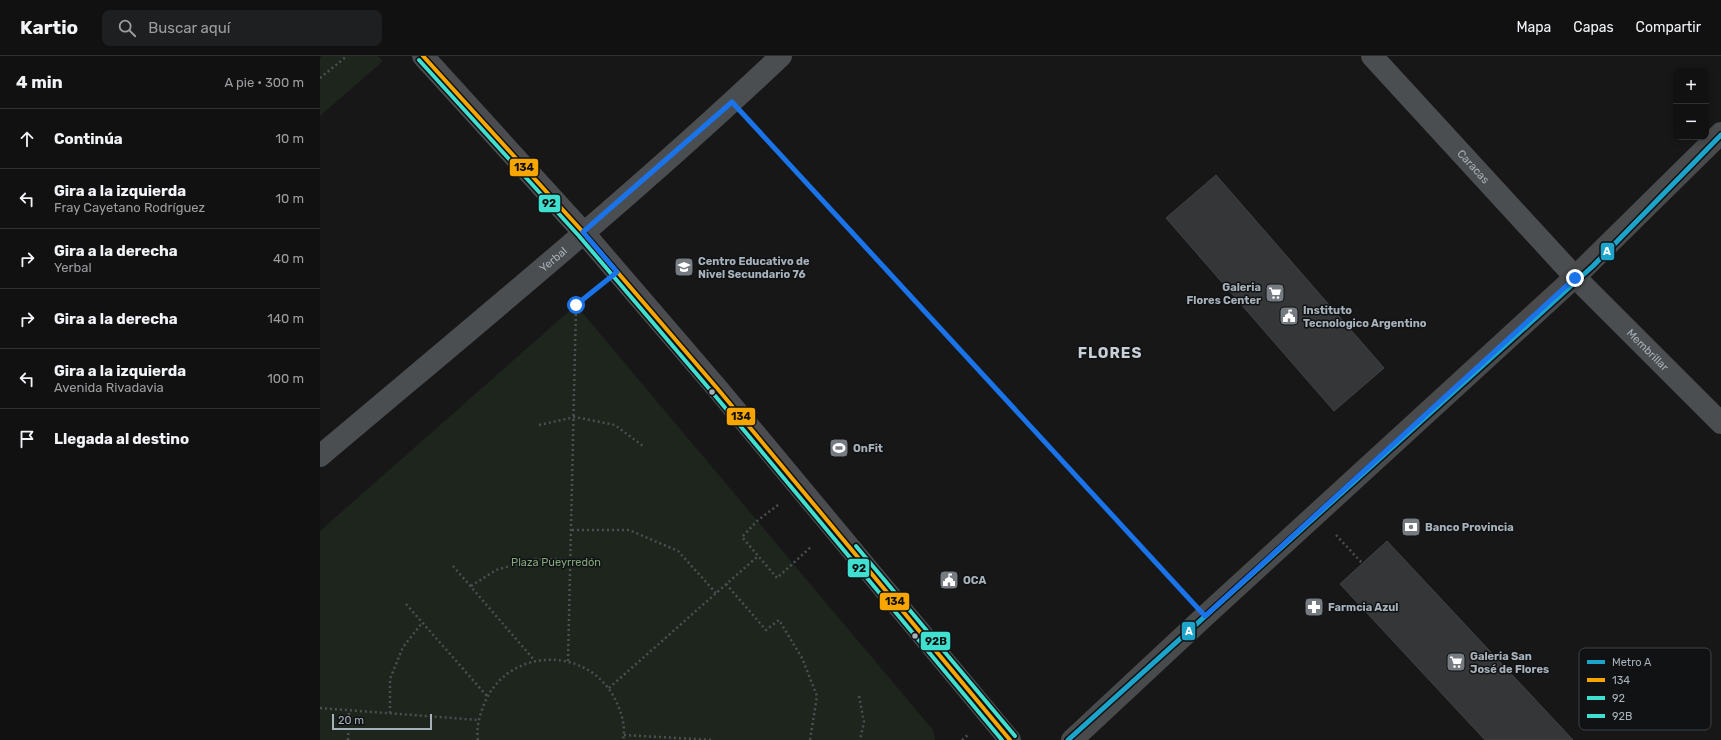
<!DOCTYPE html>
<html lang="es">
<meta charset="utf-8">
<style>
:root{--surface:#111112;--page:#1e1f20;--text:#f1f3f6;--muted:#9c9d9f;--line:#303132}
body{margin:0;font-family:Rubik,sans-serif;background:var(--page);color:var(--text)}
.controls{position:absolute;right:12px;top:12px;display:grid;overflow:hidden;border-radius:8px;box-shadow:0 2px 6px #0003}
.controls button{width:36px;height:36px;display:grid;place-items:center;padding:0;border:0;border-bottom:1px solid var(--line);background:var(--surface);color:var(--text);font:20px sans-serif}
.scale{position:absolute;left:12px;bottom:10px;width:100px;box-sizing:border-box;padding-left:4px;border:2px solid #a7b1ba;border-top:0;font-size:11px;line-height:14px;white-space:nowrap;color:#a7b1ba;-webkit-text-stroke:3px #111214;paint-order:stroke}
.stop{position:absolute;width:12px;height:12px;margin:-9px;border:3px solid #1a73e8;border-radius:50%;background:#fff}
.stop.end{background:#1a73e8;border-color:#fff;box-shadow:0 1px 4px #0008}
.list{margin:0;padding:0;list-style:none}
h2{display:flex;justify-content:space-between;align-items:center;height:52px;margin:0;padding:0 16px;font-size:17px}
h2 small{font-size:13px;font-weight:400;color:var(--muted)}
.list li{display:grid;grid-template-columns:26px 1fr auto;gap:12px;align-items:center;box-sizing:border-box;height:60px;padding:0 16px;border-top:1px solid var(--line)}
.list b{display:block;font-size:15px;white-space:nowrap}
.list p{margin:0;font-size:13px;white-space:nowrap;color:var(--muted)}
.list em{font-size:13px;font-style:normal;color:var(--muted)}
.icon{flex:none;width:22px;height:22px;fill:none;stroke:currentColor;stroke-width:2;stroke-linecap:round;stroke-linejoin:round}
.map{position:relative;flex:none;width:1401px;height:684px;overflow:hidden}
header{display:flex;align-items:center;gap:24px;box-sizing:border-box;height:56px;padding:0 20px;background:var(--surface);border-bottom:1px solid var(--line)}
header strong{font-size:19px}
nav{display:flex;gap:22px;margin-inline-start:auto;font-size:14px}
.search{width:280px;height:36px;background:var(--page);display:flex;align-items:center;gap:10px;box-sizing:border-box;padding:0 14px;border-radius:8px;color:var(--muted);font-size:15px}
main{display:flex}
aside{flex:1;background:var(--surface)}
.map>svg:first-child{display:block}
</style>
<header>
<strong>Kartio</strong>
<div class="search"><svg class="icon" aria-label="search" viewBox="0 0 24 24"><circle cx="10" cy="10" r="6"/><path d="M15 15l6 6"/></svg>Buscar aquí</div>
<nav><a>Mapa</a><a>Capas</a><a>Compartir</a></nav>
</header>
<main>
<aside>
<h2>4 min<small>A pie · 300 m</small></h2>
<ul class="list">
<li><svg class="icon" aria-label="ahead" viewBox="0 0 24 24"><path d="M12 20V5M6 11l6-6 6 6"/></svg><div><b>Continúa</b></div><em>10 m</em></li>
<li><svg class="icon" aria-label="left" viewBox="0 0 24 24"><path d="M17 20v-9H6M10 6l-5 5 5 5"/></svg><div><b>Gira a la izquierda</b><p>Fray Cayetano Rodríguez</p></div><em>10 m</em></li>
<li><svg class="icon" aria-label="right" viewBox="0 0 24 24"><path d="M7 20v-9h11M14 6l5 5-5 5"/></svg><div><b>Gira a la derecha</b><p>Yerbal</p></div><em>40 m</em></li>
<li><svg class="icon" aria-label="right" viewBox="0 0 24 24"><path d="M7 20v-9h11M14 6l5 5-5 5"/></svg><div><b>Gira a la derecha</b></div><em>140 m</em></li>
<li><svg class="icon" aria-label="left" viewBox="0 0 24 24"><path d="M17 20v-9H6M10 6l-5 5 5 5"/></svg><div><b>Gira a la izquierda</b><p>Avenida Rivadavia</p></div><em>100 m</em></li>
<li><svg class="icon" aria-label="arrive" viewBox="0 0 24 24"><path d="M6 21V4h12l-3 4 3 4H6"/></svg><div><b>Llegada al destino</b></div></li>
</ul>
</aside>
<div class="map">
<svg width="1401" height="684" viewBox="0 0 1401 684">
<rect width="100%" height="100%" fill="#171718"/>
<g fill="#1d251d">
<path d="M 2,0 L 58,0 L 63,5 L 0,60 L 0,2 Z"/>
<path d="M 256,249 L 613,674 L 615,684 L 0,684 L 0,475 Z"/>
</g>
<g fill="#353637" stroke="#404244">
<path d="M 896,119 L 1064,312 L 1014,355 L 846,162 Z"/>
<path d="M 1067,485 L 1253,684 L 1165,684 L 1020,528 Z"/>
</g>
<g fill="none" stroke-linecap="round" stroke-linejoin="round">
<g stroke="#4d4f52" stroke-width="2.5" stroke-dasharray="2 3" stroke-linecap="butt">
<path d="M 0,22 L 27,0"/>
<path d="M 431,68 L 865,539"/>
<path d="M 219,369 L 255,361 L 295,369 L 323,390"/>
<path d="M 458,449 L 437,465 L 422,481 L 457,522 L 492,490"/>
<path d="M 252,474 L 309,474 L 358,495 L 396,537"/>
<path d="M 1016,479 L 1042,507"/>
<path d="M 133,510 L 215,605"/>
<path d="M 406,528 L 446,574 L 459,564 L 482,602 L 497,640 L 490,684"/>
<path d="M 151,530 L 176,514 L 215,503 L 251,504"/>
<path d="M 86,548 L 167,640"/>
<path d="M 248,605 L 256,249 L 274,234"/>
<path d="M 289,632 L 438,500"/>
<path d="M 539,640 L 544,666 L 540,684"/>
<path d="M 0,652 L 158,664"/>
<path d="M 70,657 L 70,623 L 83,591 L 102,567"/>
<path d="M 304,679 L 394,684"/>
<path d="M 28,684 L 29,654"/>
<path d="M 158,684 C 156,673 159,662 163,651 C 184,592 266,587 295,643 C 301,655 306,670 303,684"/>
<path d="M 642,684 L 649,678"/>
</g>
<g stroke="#4b4e51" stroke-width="22">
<path id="s1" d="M 1052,0 L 1255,221 L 1401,367"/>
<path id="s2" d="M 0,400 C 155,269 313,140 461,0"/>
</g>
<path stroke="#4a4c4f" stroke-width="22" d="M 103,0 L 263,176 L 397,332 L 690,684"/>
<path stroke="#484a4c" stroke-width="22" d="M 752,684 L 885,560 L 1255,221 L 1401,77"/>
<defs>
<path id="bus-1" d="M 103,0 L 263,176 L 397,332 L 690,684"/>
<path id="bus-2" d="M 99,4 L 259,180 L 392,336 L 682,684"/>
<path id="bus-3" d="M 536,490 L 695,680"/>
</defs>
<use href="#bus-1" stroke="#111214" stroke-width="7"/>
<use href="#bus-2" stroke="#111214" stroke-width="7"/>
<use href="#bus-3" stroke="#111214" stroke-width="7"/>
<use href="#bus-1" stroke="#f7a600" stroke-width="4"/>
<use href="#bus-2" stroke="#40e0d0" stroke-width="4"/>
<use href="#bus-3" stroke="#40e0d0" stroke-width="4"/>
<defs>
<path id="metro-1" d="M 748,684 L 1273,210 L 1401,79"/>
</defs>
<use href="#metro-1" stroke="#111214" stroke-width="8"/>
<use href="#metro-1" stroke="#1ca4cb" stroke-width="5"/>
</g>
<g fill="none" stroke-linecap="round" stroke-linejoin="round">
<path stroke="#1a73e8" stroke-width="5" d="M 256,249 L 297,216 L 263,176 L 412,46 L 885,560 L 1255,222"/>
</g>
<defs>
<symbol id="school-square" viewBox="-11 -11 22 22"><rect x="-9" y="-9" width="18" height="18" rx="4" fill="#757b81" stroke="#111214"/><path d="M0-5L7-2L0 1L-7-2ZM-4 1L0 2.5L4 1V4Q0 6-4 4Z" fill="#fff"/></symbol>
<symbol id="supermarket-square" viewBox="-11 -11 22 22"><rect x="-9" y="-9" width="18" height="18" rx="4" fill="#757b81" stroke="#111214"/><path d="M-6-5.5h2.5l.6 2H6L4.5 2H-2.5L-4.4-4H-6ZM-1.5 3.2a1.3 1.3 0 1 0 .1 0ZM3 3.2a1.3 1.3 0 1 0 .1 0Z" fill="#fff"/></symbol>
<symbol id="civic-square" viewBox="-11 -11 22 22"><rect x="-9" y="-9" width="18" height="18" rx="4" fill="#757b81" stroke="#111214"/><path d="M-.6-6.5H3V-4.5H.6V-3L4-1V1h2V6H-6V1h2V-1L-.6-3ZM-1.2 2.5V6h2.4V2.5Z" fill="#fff"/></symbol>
<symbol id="stadium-square" viewBox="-11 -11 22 22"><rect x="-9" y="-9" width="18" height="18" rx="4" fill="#757b81" stroke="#111214"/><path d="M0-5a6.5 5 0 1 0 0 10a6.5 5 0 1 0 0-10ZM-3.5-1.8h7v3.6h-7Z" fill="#fff"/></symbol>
<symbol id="bank-square" viewBox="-11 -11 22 22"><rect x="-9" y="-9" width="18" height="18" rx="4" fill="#757b81" stroke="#111214"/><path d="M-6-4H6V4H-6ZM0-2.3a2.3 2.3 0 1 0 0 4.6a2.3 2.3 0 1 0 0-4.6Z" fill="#fff"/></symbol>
<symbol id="pharmacy-square" viewBox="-11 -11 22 22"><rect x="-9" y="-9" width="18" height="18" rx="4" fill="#757b81" stroke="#111214"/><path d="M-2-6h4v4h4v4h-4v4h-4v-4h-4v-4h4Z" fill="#fff"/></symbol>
</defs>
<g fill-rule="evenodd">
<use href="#school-square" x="353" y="200" width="22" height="22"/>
<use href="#supermarket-square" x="944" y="226" width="22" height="22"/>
<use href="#civic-square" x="958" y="249" width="22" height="22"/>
<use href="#stadium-square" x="508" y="381" width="22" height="22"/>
<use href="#bank-square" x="1080" y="460" width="22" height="22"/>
<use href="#civic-square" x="618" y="513" width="22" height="22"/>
<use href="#pharmacy-square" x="983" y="540" width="22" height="22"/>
<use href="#supermarket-square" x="1125" y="595" width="22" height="22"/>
</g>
<g fill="#a7b1ba" stroke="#111214" stroke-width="1.5">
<circle cx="392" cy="336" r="3.5"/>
<circle cx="595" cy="580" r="3.5"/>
</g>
<g text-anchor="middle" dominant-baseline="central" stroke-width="3" stroke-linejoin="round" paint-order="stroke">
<g font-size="11" fill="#a7b1ba" stroke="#111214">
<text stroke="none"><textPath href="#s1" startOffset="150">Caracas</textPath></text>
<text stroke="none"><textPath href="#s2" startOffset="305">Yerbal</textPath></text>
<text stroke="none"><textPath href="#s1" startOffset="403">Membrillar</textPath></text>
</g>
<g font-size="11" font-weight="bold" fill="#a7b1ba" stroke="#111214" text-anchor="start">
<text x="378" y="205">Centro Educativo de<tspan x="378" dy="13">Nivel Secundario 76</tspan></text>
<text x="941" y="231" text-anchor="end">Galeria<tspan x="941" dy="13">Flores Center</tspan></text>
<text x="983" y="254">Instituto<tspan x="983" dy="13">Tecnologico Argentino</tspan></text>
<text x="533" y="392">OnFit</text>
<text x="1105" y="471">Banco Provincia</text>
<text x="643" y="524">OCA</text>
<text x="1008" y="551">Farmcia Azul</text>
<text x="1150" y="600">Galeria San<tspan x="1150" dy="13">José de Flores</tspan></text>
</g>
<g font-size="11" fill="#84a77c" stroke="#111214">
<text x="236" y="506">Plaza Pueyrredón</text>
</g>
<g font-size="15" font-weight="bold" letter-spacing="1" fill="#c8cfd5" stroke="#111214">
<text x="790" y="297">FLORES</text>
</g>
</g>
<rect x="1259" y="592" width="132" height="82" rx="6" fill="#111214" stroke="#3e4246" stroke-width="1"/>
<rect x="1267" y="604" width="18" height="4" fill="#1ca4cb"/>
<rect x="1267" y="622" width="18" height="4" fill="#f7a600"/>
<rect x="1267" y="640" width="18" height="4" fill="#40e0d0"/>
<rect x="1267" y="658" width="18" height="4" fill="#40e0d0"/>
<g font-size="11" fill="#a7b1ba">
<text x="1292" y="610">Metro A</text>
<text x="1292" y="628">134</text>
<text x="1292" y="646">92</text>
<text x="1292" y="664">92B</text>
</g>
<g stroke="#111214" stroke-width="1.5">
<rect x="189" y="102" width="30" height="19" rx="4" fill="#f7a600"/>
<rect x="218" y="138" width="23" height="19" rx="4" fill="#40e0d0"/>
<rect x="1280" y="186" width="15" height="19" rx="4" fill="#1ca4cb"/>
<rect x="406" y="351" width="30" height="19" rx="4" fill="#f7a600"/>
<rect x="527" y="502" width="23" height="20" rx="4" fill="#40e0d0"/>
<rect x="559" y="536" width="31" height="19" rx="4" fill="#f7a600"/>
<rect x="861" y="565" width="15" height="20" rx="4" fill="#1ca4cb"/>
<rect x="600" y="575" width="31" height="20" rx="4" fill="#40e0d0"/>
</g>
<g font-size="11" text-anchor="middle" font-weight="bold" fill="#fff">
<text x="1287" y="199">A</text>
<text x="869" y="579">A</text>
</g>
<g font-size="11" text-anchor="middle" font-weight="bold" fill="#111">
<text x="204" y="115">134</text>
<text x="229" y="151">92</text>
<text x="421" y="364">134</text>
<text x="539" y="516">92</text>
<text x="575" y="549">134</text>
<text x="616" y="589">92B</text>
</g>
</svg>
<div class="controls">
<button>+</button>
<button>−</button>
</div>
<div class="scale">20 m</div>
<div class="stop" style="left:256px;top:249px"></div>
<div class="stop end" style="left:1255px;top:222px"></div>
</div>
</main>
